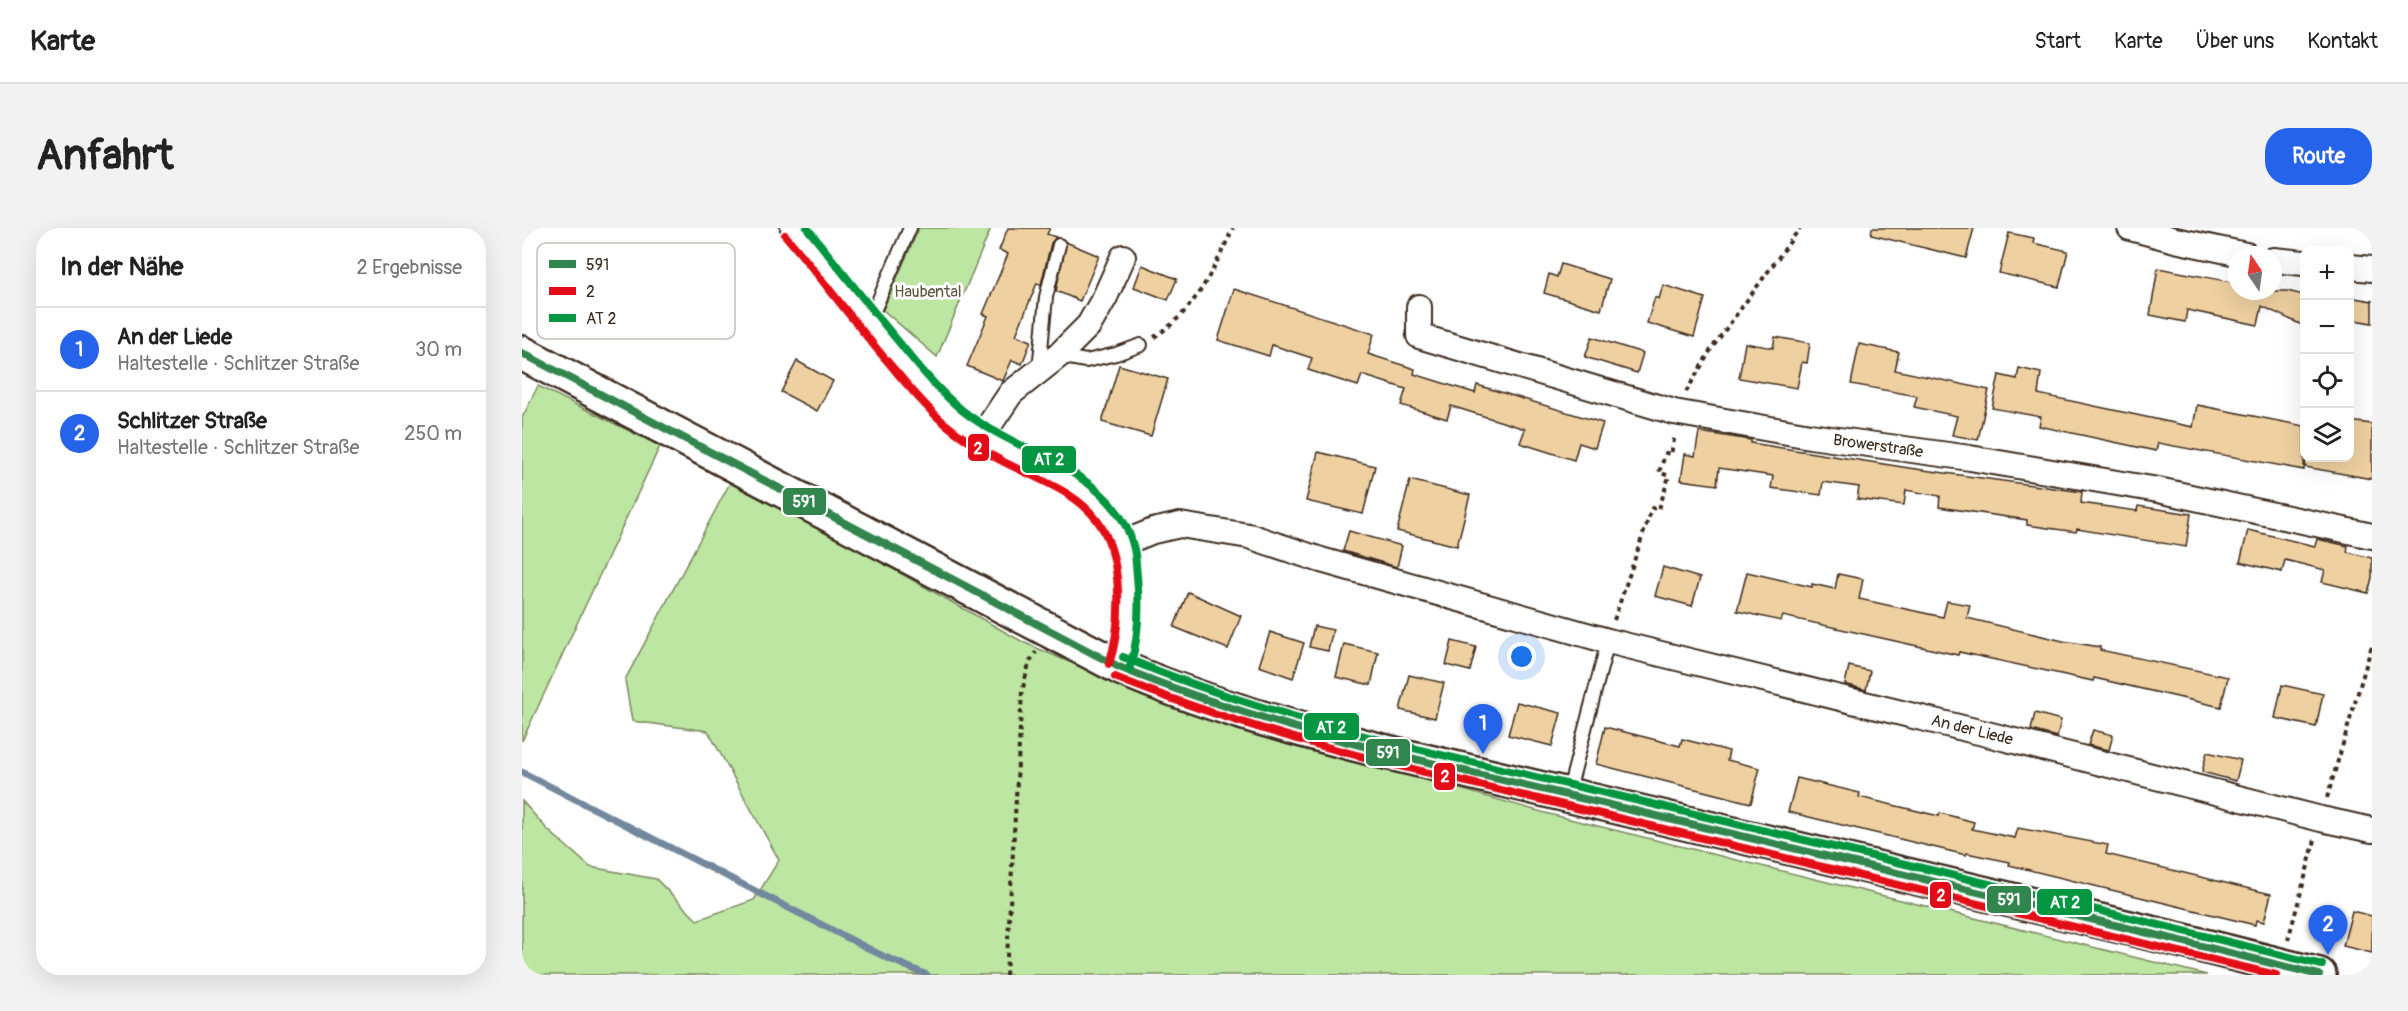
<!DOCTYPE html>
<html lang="de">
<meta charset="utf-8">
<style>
:root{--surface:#fff;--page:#f2f2f2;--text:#222;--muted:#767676;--line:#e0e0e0;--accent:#2563eb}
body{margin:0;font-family:Pangolin,sans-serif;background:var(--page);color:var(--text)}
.controls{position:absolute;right:18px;top:18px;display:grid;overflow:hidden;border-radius:12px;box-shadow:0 6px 24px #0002}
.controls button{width:54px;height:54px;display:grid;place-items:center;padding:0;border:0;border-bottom:2px solid var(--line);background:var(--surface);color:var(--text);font:30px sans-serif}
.compass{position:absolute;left:1706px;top:18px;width:54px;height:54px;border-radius:50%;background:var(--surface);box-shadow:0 6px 24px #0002;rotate:347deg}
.you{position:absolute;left:1000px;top:429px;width:21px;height:21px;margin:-15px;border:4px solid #fff;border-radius:50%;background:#1a73e8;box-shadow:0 0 0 9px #1a73e833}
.badge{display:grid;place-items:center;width:39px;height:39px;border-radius:50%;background:var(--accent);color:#fff;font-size:20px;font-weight:700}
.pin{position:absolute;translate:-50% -50px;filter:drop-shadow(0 2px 3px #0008)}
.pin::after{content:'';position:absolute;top:32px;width:21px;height:18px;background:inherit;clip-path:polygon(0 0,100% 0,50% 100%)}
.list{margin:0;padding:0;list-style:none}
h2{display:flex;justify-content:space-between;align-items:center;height:78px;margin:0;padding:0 24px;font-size:26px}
h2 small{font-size:20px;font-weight:400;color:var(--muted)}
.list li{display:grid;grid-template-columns:39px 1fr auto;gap:18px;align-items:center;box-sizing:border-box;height:84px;padding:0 24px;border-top:2px solid var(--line)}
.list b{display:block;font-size:22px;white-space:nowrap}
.list p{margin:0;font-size:20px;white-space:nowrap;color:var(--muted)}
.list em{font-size:20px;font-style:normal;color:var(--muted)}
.icon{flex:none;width:33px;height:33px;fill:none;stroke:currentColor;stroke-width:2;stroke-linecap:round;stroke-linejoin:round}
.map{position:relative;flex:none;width:1850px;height:747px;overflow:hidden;border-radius:24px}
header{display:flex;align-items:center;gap:36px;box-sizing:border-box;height:84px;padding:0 30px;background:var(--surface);border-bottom:2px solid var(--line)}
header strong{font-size:28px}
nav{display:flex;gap:33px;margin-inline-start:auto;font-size:21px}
.intro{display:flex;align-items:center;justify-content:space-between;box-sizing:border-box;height:144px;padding:0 36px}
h1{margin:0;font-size:42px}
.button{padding:15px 27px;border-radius:24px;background:var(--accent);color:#fff;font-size:21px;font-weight:700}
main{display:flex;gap:36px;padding:0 36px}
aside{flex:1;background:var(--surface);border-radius:24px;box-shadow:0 6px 24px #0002}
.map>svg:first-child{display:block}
</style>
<header>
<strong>Karte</strong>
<nav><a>Start</a><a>Karte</a><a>Über uns</a><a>Kontakt</a></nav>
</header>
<div class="intro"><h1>Anfahrt</h1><a class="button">Route</a></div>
<main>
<aside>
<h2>In der Nähe<small>2 Ergebnisse</small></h2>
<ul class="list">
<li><span class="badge">1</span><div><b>An der Liede</b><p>Haltestelle · Schlitzer Straße</p></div><em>30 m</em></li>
<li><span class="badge">2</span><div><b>Schlitzer Straße</b><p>Haltestelle · Schlitzer Straße</p></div><em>250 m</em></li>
</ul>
</aside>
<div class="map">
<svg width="1850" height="747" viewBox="0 0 1850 747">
<rect width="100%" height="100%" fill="#fff"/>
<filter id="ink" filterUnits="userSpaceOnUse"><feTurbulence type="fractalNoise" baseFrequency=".0167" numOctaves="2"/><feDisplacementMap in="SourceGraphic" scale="12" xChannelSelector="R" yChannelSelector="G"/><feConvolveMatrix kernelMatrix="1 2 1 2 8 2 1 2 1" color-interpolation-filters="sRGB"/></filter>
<g filter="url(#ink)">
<g fill="#bce6a2" stroke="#7c8860" stroke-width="1.5">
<path d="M 397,0 L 469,0 L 415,129 L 361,82 Z"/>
<path d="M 16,158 L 138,218 L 0,513 L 0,190 Z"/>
<path d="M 210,251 L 501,414 L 662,484 L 1027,586 L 1685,747 L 0,747 L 0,573 L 25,601 L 68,639 L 134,651 L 175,692 L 232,672 L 257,632 L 186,503 L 110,493 L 103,452 Z"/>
</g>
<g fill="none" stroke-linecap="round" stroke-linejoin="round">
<path stroke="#73889e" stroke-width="7" d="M 0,544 L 363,729 L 405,747"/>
</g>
<g fill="#eed0a1" stroke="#3b2a1e" stroke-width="1.5">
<path d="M 486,0 L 528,0 L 525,6 L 534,9 L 529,15 L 519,57 L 515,55 L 494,107 L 509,113 L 500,136 L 490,132 L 481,153 L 445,138 L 466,88 L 461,86 L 486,26 L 477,22 Z"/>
<path d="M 1350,0 L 1452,0 L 1444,30 L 1349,7 Z"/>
<path d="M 1487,5 L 1512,10 L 1511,15 L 1546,23 L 1537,59 L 1477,45 Z"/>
<path d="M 544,14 L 577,28 L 558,73 L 534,63 Z"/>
<path d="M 1039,36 L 1088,51 L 1079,82 L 1022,65 L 1027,46 L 1035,49 Z"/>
<path d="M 620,37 L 655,51 L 646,72 L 612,59 Z"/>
<path d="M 1636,40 L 1715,55 L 1715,63 L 1765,63 L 1782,67 L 1782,98 L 1740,78 L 1736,97 L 1665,82 L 1663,94 L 1628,87 Z"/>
<path d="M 1141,57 L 1183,70 L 1172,109 L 1125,95 L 1133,69 L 1137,71 Z"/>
<path d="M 712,61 L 852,106 L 846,126 L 893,141 L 892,146 L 953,165 L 955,157 L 1081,195 L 1073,220 L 1057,215 L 1052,232 L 998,215 L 1003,201 L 929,178 L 925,191 L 879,177 L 884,161 L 840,147 L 836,158 L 786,142 L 790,130 L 750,117 L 747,128 L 696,112 Z"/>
<path d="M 1827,69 L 1850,73 L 1850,95 L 1827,91 Z"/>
<path d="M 1070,109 L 1121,125 L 1115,145 L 1063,129 Z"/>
<path d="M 1253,109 L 1288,115 L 1285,135 L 1280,134 L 1275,160 L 1217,150 L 1223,115 L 1251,120 Z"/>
<path d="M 1337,116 L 1377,124 L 1373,142 L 1467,162 L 1456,212 L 1430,207 L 1435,188 L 1392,179 L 1395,168 L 1329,156 Z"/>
<path d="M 275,133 L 311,153 L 295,183 L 259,164 Z"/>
<path d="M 597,137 L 646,151 L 629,208 L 580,194 Z"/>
<path d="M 1497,140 L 1519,145 L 1516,166 L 1671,199 L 1675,177 L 1782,198 L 1782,242 L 1636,215 L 1634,223 L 1517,198 L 1519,189 L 1470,180 L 1477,147 L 1495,151 Z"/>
<path d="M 1827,193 L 1850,196 L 1850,251 L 1783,239 L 1784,230 L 1827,230 Z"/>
<path d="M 1177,204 L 1229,212 L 1229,215 L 1387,240 L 1560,264 L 1559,275 L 1615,283 L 1616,278 L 1669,286 L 1664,319 L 1555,301 L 1554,304 L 1505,297 L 1505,292 L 1417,279 L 1418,268 L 1384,262 L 1382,277 L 1335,271 L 1337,259 L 1301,254 L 1299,267 L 1249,260 L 1251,248 L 1197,240 L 1195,257 L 1159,252 L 1163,226 L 1173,228 Z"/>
<path d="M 796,224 L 853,238 L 841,286 L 784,273 Z"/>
<path d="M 888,252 L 948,267 L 935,318 L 875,303 Z"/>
<path d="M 1726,302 L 1793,318 L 1795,311 L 1826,318 L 1825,324 L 1850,330 L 1850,350 L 1846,365 L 1800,354 L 1803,342 L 1763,332 L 1760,344 L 1718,334 Z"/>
<path d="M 827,303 L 880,318 L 875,339 L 821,323 Z"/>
<path d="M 1141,339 L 1178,350 L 1170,378 L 1133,368 Z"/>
<path d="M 1225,344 L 1290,359 L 1290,356 L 1313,361 L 1316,346 L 1341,351 L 1337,371 L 1421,389 L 1425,373 L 1448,377 L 1445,390 L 1541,413 L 1578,419 L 1578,422 L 1706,449 L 1699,479 L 1572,450 L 1571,453 L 1437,424 L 1436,427 L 1261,388 L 1259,393 L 1215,383 Z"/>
<path d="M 666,364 L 719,388 L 706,421 L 652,399 Z"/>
<path d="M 792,398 L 811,402 L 806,423 L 787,419 Z"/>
<path d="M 748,404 L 782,415 L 771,450 L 737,438 Z"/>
<path d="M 930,413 L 954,419 L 948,443 L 924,437 Z"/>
<path d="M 822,416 L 856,424 L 849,457 L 814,449 Z"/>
<path d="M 1327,438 L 1348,443 L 1344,462 L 1323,456 Z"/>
<path d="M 887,447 L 922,455 L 913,490 L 878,482 Z"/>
<path d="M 1760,457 L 1801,466 L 1794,499 L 1753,490 Z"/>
<path d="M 995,474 L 1039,485 L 1030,518 L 986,507 Z"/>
<path d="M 1513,485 L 1539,492 L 1535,509 L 1509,502 Z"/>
<path d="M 1083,499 L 1158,518 L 1160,511 L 1207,523 L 1205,532 L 1238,540 L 1229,575 L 1074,536 Z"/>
<path d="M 1571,502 L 1591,507 L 1587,522 L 1566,517 Z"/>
<path d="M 1685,524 L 1719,532 L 1714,553 L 1680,544 Z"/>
<path d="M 1275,550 L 1338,565 L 1337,569 L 1417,588 L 1418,585 L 1452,594 L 1450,601 L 1493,610 L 1496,600 L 1586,617 L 1584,626 L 1749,666 L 1742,694 L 1734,692 L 1733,697 L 1487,637 L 1488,634 L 1444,625 L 1444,627 L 1266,584 Z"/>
<path d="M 1830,683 L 1850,688 L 1850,725 L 1821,718 Z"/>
</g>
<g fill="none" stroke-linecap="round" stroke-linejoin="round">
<defs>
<g id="service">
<path d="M 347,94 L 388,0"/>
<path d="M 536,128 L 564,133 L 594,126 L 619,117"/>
<path d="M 517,142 L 524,69 L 537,17"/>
<path d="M 1046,566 L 1086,413"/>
</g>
<g id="minor">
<path d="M 271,0 C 301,36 330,73 359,109 C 382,136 403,164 429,187 C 498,252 606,238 606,363 C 606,388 606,415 597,439"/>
<path d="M 1608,0 L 1653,12 L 1724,27"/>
<path d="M 1751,32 L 1782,35"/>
<path d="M 1828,39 L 1850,41"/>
<path d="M 897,79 L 897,108 L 1152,184 L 1288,208 L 1448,230 L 1636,262 L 1850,308"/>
<path d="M 458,211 L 489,165 L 536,128 L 567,97 L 583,69 L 601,29"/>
<path d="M 599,316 L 631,303 L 658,297 L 727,308 L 799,332 L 1086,413 L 1465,506 L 1799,591 L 1850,602"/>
</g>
<path id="secondary" d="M 0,125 L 597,439 C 682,476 770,500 860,523 L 1658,712 L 1797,747"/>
</defs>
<use href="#service" stroke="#3b2a1e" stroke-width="16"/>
<use href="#minor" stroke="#3b2a1e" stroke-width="28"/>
<use href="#secondary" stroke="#3b2a1e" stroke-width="38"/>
<g stroke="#3b2a1e" stroke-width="4" stroke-dasharray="4.5 4.5" stroke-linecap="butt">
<path d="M 632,109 C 672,85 692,41 711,0"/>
<path d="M 1164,164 L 1190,120 L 1278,0"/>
<path d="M 1092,392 L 1130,280 L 1137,281 L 1147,248 L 1137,244 L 1144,225 L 1149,226 L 1153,207"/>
<path d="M 1805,570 L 1850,417"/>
<path d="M 1766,712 L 1793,612"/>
<path d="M 484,747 L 500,464 L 507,435 L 514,424"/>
</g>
<use href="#service" stroke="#fff" stroke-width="12"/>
<use href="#minor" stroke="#fff" stroke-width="24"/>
<use href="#secondary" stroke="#fff" stroke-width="33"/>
<defs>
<path id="bus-1" d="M 0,125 L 597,439 C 755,504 923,538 1088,577 C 1325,633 1561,688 1797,747"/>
<g id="bus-2">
<path d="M 263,7 C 296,46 327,87 360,127 C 380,150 398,174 421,194 C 440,210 460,223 482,234 C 515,251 559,265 579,298 C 601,334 600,397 587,436"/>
<path d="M 593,449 C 679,484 767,510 857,533 L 1754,747"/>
</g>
<g id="bus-3">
<path d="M 285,0 C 315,37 345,76 376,113 C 394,135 412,158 434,177 C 488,226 594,239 612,321 C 614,330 614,339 615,348 C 618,379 617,412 607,442"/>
<path d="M 601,429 C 758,495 926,528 1092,567 C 1328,623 1564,678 1800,737"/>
</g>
</defs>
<use href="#bus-1" stroke="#fff" stroke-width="12"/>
<use href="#bus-2" stroke="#fff" stroke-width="12"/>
<use href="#bus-3" stroke="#fff" stroke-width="12"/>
<use href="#bus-1" stroke="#31864e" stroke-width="8"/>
<use href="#bus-2" stroke="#e30b17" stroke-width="8"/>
<use href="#bus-3" stroke="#059641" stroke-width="8"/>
</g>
</g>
<g text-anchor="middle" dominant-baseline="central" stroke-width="6" stroke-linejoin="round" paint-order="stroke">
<g font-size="16" fill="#5b593f" stroke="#fff">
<text x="406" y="64">Haubental</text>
</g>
<g font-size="16" fill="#3b2a1e" stroke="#fff">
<text transform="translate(1356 218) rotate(8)">Browerstraße</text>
<text transform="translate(1450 502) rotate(14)">An der Liede</text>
</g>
</g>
<rect x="15" y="15" width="198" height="96" rx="9" fill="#fff" stroke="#c4bfbc" stroke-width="1.5"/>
<rect x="27" y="32" width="27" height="8" fill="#31864e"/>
<rect x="27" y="59" width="27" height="8" fill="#e30b17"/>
<rect x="27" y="86" width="27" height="8" fill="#059641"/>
<g font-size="16" fill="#3b2a1e">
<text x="64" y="42">591</text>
<text x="64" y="69">2</text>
<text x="64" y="96">AT 2</text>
</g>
<g stroke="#fff" stroke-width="2">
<rect x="445" y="205" width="23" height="29" rx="6" fill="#e30b17"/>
<rect x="499" y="217" width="56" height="29" rx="6" fill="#059641"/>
<rect x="260" y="259" width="45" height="29" rx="6" fill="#31864e"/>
<rect x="781" y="484" width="57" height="29" rx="6" fill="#059641"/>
<rect x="843" y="510" width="46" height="29" rx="6" fill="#31864e"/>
<rect x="911" y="534" width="23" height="29" rx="6" fill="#e30b17"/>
<rect x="1407" y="653" width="23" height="28" rx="6" fill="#e30b17"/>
<rect x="1464" y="657" width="46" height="29" rx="6" fill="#31864e"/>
<rect x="1514" y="660" width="57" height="28" rx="6" fill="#059641"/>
</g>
<g font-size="16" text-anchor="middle" font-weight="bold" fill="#fff">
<text x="456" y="226">2</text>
<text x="527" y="237">AT 2</text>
<text x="282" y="279">591</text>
<text x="809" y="505">AT 2</text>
<text x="866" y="530">591</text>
<text x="923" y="554">2</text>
<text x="1419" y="673">2</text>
<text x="1487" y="677">591</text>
<text x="1543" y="680">AT 2</text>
</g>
</svg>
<div class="controls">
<button>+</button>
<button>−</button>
<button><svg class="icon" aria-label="locate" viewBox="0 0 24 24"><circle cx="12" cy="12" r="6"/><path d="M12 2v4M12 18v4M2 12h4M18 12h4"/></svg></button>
<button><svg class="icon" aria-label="layers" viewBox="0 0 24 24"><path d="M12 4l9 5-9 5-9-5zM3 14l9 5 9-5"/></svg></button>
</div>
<svg class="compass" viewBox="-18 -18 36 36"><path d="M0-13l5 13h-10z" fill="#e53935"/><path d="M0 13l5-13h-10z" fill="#767676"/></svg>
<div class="you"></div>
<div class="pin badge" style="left:961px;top:526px">1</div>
<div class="pin badge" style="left:1806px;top:727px">2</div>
</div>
</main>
